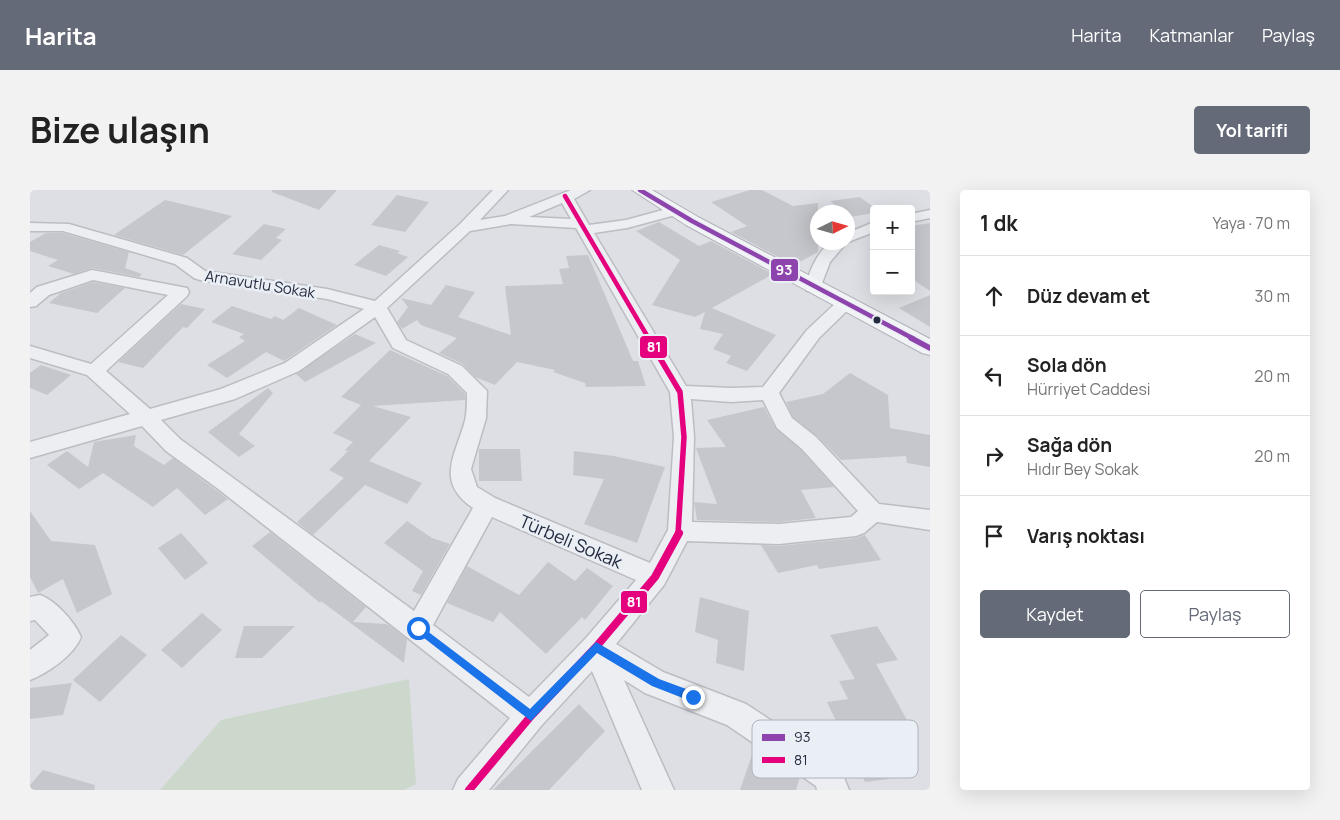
<!DOCTYPE html>
<html lang="tr">
<meta charset="utf-8">
<style>
:root{--surface:#fff;--page:#f2f2f2;--text:#222;--muted:#767676;--line:#e0e0e0;--accent:#646a78}
body{margin:0;font-family:Manrope,sans-serif;background:var(--page);color:var(--text)}
.controls{position:absolute;right:15px;top:15px;display:grid;overflow:hidden;border-radius:5px;box-shadow:0 5px 20px #0002}
.controls button{width:45px;height:45px;display:grid;place-items:center;padding:0;border:0;border-bottom:1px solid var(--line);background:var(--surface);color:var(--text);font:25px sans-serif}
.compass{position:absolute;left:780px;top:15px;width:45px;height:45px;border-radius:50%;background:var(--surface);box-shadow:0 5px 20px #0002;rotate:85deg}
.stop{position:absolute;width:15px;height:15px;margin:-11px;border:4px solid #1a73e8;border-radius:50%;background:#fff}
.stop.end{background:#1a73e8;border-color:#fff;box-shadow:0 1px 5px #0008}
.list{margin:0;padding:0;list-style:none}
h2{display:flex;justify-content:space-between;align-items:center;height:65px;margin:0;padding:0 20px;font-size:21px}
h2 small{font-size:16px;font-weight:400;color:var(--muted)}
.list li{display:grid;grid-template-columns:32px 1fr auto;gap:15px;align-items:center;box-sizing:border-box;height:80px;padding:0 20px;border-top:1px solid var(--line)}
.list b{display:block;font-size:19px;white-space:nowrap}
.list p{margin:0;font-size:16px;white-space:nowrap;color:var(--muted)}
.list em{font-size:16px;font-style:normal;color:var(--muted)}
.actions{display:flex;gap:10px;padding:15px 20px}
.actions a{flex:1;padding:11px 0;border:1px solid var(--accent);border-radius:5px;text-align:center;font-size:18px;color:var(--accent)}
.actions .main{background:var(--accent);color:#fff}
.icon{flex:none;width:28px;height:28px;fill:none;stroke:currentColor;stroke-width:2;stroke-linecap:round;stroke-linejoin:round}
.map{position:relative;flex:none;width:900px;height:600px;overflow:hidden;border-radius:5px}
header{display:flex;align-items:center;gap:30px;box-sizing:border-box;height:70px;padding:0 25px;background:var(--accent);color:#fff}
header strong{font-size:24px}
nav{display:flex;gap:28px;margin-inline-start:auto;font-size:18px}
.intro{display:flex;align-items:center;justify-content:space-between;box-sizing:border-box;height:120px;padding:0 30px}
h1{margin:0;font-size:35px}
.button{padding:12px 22px;border-radius:5px;background:var(--accent);color:#fff;font-size:18px;font-weight:700}
main{display:flex;gap:30px;padding:0 30px}
aside{flex:1;background:var(--surface);border-radius:5px;box-shadow:0 5px 20px #0002}
.map>svg:first-child{display:block}
</style>
<header>
<strong>Harita</strong>
<nav><a>Harita</a><a>Katmanlar</a><a>Paylaş</a></nav>
</header>
<div class="intro"><h1>Bize ulaşın</h1><a class="button">Yol tarifi</a></div>
<main>
<div class="map">
<svg width="900" height="600" viewBox="0 0 900 600">
<rect width="100%" height="100%" fill="#dedfe4"/>
<path fill="#cdd8cd" d="M 379,489 L 386,594 L 374,600 L 130,600 L 191,530 Z"/>
<g fill="#c6c7cc">
<path d="M 242,0 L 307,0 L 289,20 L 242,2 Z"/>
<path d="M 720,0 L 732,0 L 763,16 L 788,13 L 788,62 L 766,74 L 761,74 L 701,42 L 717,36 L 681,12 Z"/>
<path d="M 367,5 L 399,12 L 375,42 L 341,35 Z"/>
<path d="M 830,7 L 846,19 L 844,19 L 844,23 L 820,27 L 800,11 Z"/>
<path d="M 135,10 L 182,21 L 202,26 L 153,65 L 84,45 Z"/>
<path d="M 629,32 L 669,56 L 681,51 L 743,84 L 682,118 L 746,145 L 717,181 L 696,173 L 701,166 L 683,159 L 693,144 L 670,139 L 675,122 L 665,127 L 622,115 L 650,70 L 606,41 Z"/>
<path d="M 900,33 L 900,101 L 881,88 L 881,36 Z"/>
<path d="M 234,34 L 256,39 L 246,48 L 252,50 L 231,70 L 202,64 Z"/>
<path d="M 16,43 L 33,43 L 99,62 L 95,78 L 112,84 L 109,87 L 62,78 L 44,84 L 18,76 L 28,70 L 0,61 L 0,52 Z"/>
<path d="M 349,55 L 370,61 L 367,63 L 378,67 L 356,86 L 324,75 Z"/>
<path d="M 558,65 L 603,171 L 608,171 L 616,196 L 556,197 L 555,193 L 523,182 L 525,180 L 487,172 L 465,195 L 445,187 L 433,174 L 409,163 L 427,148 L 391,135 L 387,130 L 372,139 L 367,132 L 378,117 L 371,108 L 401,115 L 416,95 L 445,102 L 428,127 L 481,145 L 475,96 L 533,94 L 529,79 L 539,78 L 536,66 Z"/>
<path d="M 63,92 L 95,98 L 67,123 L 19,113 L 31,103 Z"/>
<path d="M 900,105 L 900,137 L 869,118 Z"/>
<path d="M 151,114 L 175,119 L 157,138 L 153,137 L 113,178 L 88,172 Z"/>
<path d="M 202,116 L 241,129 L 245,126 L 253,130 L 269,118 L 307,135 L 254,171 L 236,162 L 197,188 L 177,175 L 215,151 L 209,147 L 214,144 L 181,132 Z"/>
<path d="M 325,144 L 346,153 L 275,192 L 266,184 Z"/>
<path d="M 360,160 L 417,186 L 435,204 L 435,210 L 343,216 L 381,227 L 339,271 L 392,293 L 377,314 L 335,295 L 283,345 L 267,332 L 314,288 L 299,280 L 318,261 L 315,260 L 323,252 L 303,243 L 331,215 L 311,207 Z"/>
<path d="M 11,175 L 41,185 L 17,205 L 0,198 L 0,183 Z"/>
<path d="M 820,183 L 858,205 L 860,238 L 900,245 L 900,277 L 877,273 L 876,266 L 811,270 L 787,246 L 763,227 L 756,212 L 793,204 Z"/>
<path d="M 238,198 L 243,203 L 209,244 L 225,256 L 209,267 L 178,242 Z"/>
<path d="M 734,217 L 746,239 L 771,260 L 804,297 L 771,300 L 786,328 L 749,332 L 667,330 L 664,312 L 687,314 L 666,258 L 696,257 L 677,230 Z"/>
<path d="M 106,245 L 104,256 L 134,275 L 143,268 L 198,309 L 175,325 L 147,298 L 123,317 L 73,283 L 49,299 L 17,275 L 37,261 L 58,277 L 64,252 Z"/>
<path d="M 449,259 L 490,259 L 492,291 L 449,291 Z"/>
<path d="M 544,261 L 584,266 L 635,277 L 607,353 L 554,334 L 574,289 L 543,285 Z"/>
<path d="M 0,321 L 21,351 L 65,355 L 82,404 L 47,423 L 33,389 L 8,403 L 0,387 Z"/>
<path d="M 377,331 L 402,348 L 420,354 L 391,405 L 382,401 L 393,381 L 354,353 Z"/>
<path d="M 240,342 L 336,417 L 323,432 L 357,434 L 377,449 L 374,473 L 291,411 L 290,413 L 222,356 Z"/>
<path d="M 151,343 L 178,373 L 155,390 L 128,358 Z"/>
<path d="M 835,345 L 851,370 L 789,379 L 787,375 L 748,383 L 731,355 L 749,356 L 826,348 Z"/>
<path d="M 518,372 L 545,391 L 557,378 L 583,396 L 555,430 L 552,427 L 516,464 L 470,422 L 463,432 L 417,413 L 437,376 L 489,405 Z"/>
<path d="M 670,407 L 719,421 L 714,481 L 686,473 L 688,450 L 665,442 Z"/>
<path d="M 172,423 L 192,440 L 152,478 L 131,460 Z"/>
<path d="M 214,436 L 265,436 L 232,468 L 205,468 Z"/>
<path d="M 847,436 L 868,470 L 846,474 L 878,532 L 834,538 L 859,589 L 835,592 L 797,512 L 818,509 L 809,491 L 825,489 L 800,445 Z"/>
<path d="M 91,445 L 117,465 L 70,512 L 43,490 Z"/>
<path d="M 42,493 L 33,525 L 0,529 L 0,498 Z"/>
<path d="M 549,514 L 575,541 L 519,600 L 463,600 Z"/>
<path d="M 724,559 L 770,587 L 766,600 L 710,600 Z"/>
<path d="M 13,580 L 65,595 L 64,600 L 0,600 L 0,595 Z"/>
</g>
<g fill="none" stroke-linecap="round" stroke-linejoin="round">
<defs>
<g id="minor">
<path d="M 463,0 L 478,0 L 450,30 L 475,26 L 541,0 L 560,0 L 544,9 L 559,35 L 596,30 L 644,17 L 649,18 L 651,21 L 649,24 L 597,38 L 564,43 L 656,196 L 701,198 L 733,197 L 777,140 L 809,110 L 821,110 L 824,114 L 789,148 L 749,203 L 762,228 L 786,247 L 849,314 L 900,320 L 900,340 L 847,332 L 834,343 L 826,346 L 749,354 L 657,351 L 634,395 L 586,454 L 633,482 L 716,514 L 809,575 L 819,600 L 787,600 L 786,596 L 697,535 L 615,503 L 594,490 L 644,600 L 612,600 L 562,481 L 511,536 L 459,600 L 423,600 L 428,589 L 480,528 L 187,298 L 136,261 L 112,236 L 0,268 L 0,252 L 100,224 L 57,185 L 0,168 L 0,156 L 61,174 L 138,105 L 63,90 L 19,105 L 6,116 L 0,117 L 0,103 L 7,97 L 62,80 L 157,98 L 159,102 L 157,106 L 76,181 L 120,219 L 191,199 L 255,173 L 334,119 L 297,109 L 170,90 L 164,88 L 145,74 L 33,41 L 0,41 L 0,33 L 39,34 L 157,68 L 175,81 L 297,99 L 345,111 L 430,34 ZM 532,13 L 541,29 L 499,27 ZM 481,34 L 546,38 L 640,202 L 644,247 L 638,340 L 620,373 L 465,308 L 447,297 L 441,279 L 456,228 L 457,201 L 432,176 L 376,150 L 357,118 L 440,41 ZM 345,127 L 363,158 L 418,184 L 437,203 C 437,212 437,222 435,231 C 425,266 405,292 443,318 L 384,421 L 150,249 L 131,230 L 205,209 L 269,181 ZM 661,209 L 701,212 L 733,210 L 747,238 L 772,259 L 828,321 L 821,327 L 749,334 L 662,332 L 664,247 ZM 462,327 L 606,390 L 556,448 L 499,507 L 403,435 Z"/>
<path d="M 900,20 L 900,28 L 881,32 L 881,24 Z"/>
<path d="M 844,32 L 844,42 L 818,52 L 818,43 Z"/>
<path d="M 817,52 L 800,72 L 789,101 L 777,101 L 775,97 C 780,80 786,65 800,52 Z"/>
<path d="M 10,405 C 26,411 44,431 51,447 C 44,465 18,483 0,490 L 0,460 L 19,445 L 5,430 L 0,431 L 0,407 Z"/>
</g>
<path id="highway" d="M 602,0 L 622,0 L 668,27 L 900,149 L 900,165 L 892,163 L 656,35 Z"/>
</defs>
<use href="#minor" stroke="#bcbdc2" stroke-width="3"/>
<use href="#highway" stroke="#b0b2b9" stroke-width="2"/>
<use href="#minor" fill="#edeef1" fill-rule="evenodd"/>
<use href="#highway" fill="#f2f3f5" fill-rule="evenodd"/>
<defs>
<path id="bus-1-far1" d="M 610,0 L 662,31 L 884,149"/>
<path id="bus-1" d="M 881,148 L 900,158"/>
<path id="bus-2-far2" d="M 535,6 L 619,149"/>
<path id="bus-2-far1" d="M 618,148 L 650,202 L 654,247 L 648,344"/>
<path id="bus-2" d="M 439,600 L 501,526 L 566,457 L 625,387 L 649,343"/>
</defs>
<use href="#bus-1-far1" stroke="#eaeef5" stroke-width="7"/>
<use href="#bus-1" stroke="#eaeef5" stroke-width="9"/>
<use href="#bus-2-far2" stroke="#eaeef5" stroke-width="7"/>
<use href="#bus-2-far1" stroke="#eaeef5" stroke-width="9"/>
<use href="#bus-2" stroke="#eaeef5" stroke-width="11"/>
<use href="#bus-1-far1" stroke="#8e44ad" stroke-width="4.5"/>
<use href="#bus-1" stroke="#8e44ad" stroke-width="5.5"/>
<use href="#bus-2-far2" stroke="#e5007d" stroke-width="4.5"/>
<use href="#bus-2-far1" stroke="#e5007d" stroke-width="5.5"/>
<use href="#bus-2" stroke="#e5007d" stroke-width="8"/>
</g>
<path fill="#1a73e8" d="M 388,434 L 500,519 L 566,452 L 629,489 L 667,503 L 668,507 L 663,512 L 622,496 L 567,463 L 501,531 L 385,441 L 385,435 Z"/>
<circle fill="#232b3e" stroke="#eaeef5" stroke-width="2" cx="847" cy="130" r="4.5"/>
<g text-anchor="middle" dominant-baseline="central" stroke-width="5" stroke-linejoin="round" paint-order="stroke">
<g font-size="15" fill="#232b3e" stroke="#eaeef5">
<text transform="translate(230 94) rotate(9)">Arnavutlu Sokak</text>
</g>
<g font-size="18" fill="#232b3e" stroke="#eaeef5">
<text transform="translate(541 351) rotate(23)">Türbeli Sokak</text>
</g>
</g>
<rect x="722" y="530" width="166" height="58" rx="8" fill="#eaeef5" stroke="#aeb4be" stroke-width="1"/>
<rect x="732" y="544" width="23" height="7" fill="#8e44ad"/>
<rect x="732" y="567" width="23" height="6" fill="#e5007d"/>
<g font-size="14" fill="#232b3e">
<text x="764" y="552">93</text>
<text x="764" y="575">81</text>
</g>
<g stroke="#eaeef5" stroke-width="2">
<rect x="740" y="68" width="29" height="24" rx="5" fill="#8e44ad"/>
<rect x="609" y="145" width="29" height="24" rx="5" fill="#e5007d"/>
<rect x="590" y="400" width="28" height="24" rx="5" fill="#e5007d"/>
</g>
<g font-size="14" text-anchor="middle" font-weight="bold" fill="#fff">
<text x="754" y="85">93</text>
<text x="624" y="162">81</text>
<text x="604" y="417">81</text>
</g>
</svg>
<div class="controls">
<button>+</button>
<button>−</button>
</div>
<svg class="compass" viewBox="-18 -18 36 36"><path d="M0-13l5 13h-10z" fill="#e53935"/><path d="M0 13l5-13h-10z" fill="#767676"/></svg>
<div class="stop" style="left:388px;top:438px"></div>
<div class="stop end" style="left:663px;top:507px"></div>
</div>
<aside>
<h2>1 dk<small>Yaya · 70 m</small></h2>
<ul class="list">
<li><svg class="icon" aria-label="ahead" viewBox="0 0 24 24"><path d="M12 20V5M6 11l6-6 6 6"/></svg><div><b>Düz devam et</b></div><em>30 m</em></li>
<li><svg class="icon" aria-label="left" viewBox="0 0 24 24"><path d="M17 20v-9H6M10 6l-5 5 5 5"/></svg><div><b>Sola dön</b><p>Hürriyet Caddesi</p></div><em>20 m</em></li>
<li><svg class="icon" aria-label="right" viewBox="0 0 24 24"><path d="M7 20v-9h11M14 6l5 5-5 5"/></svg><div><b>Sağa dön</b><p>Hıdır Bey Sokak</p></div><em>20 m</em></li>
<li><svg class="icon" aria-label="arrive" viewBox="0 0 24 24"><path d="M6 21V4h12l-3 4 3 4H6"/></svg><div><b>Varış noktası</b></div></li>
</ul>
<div class="actions"><a class="main">Kaydet</a><a>Paylaş</a></div>
</aside>
</main>
